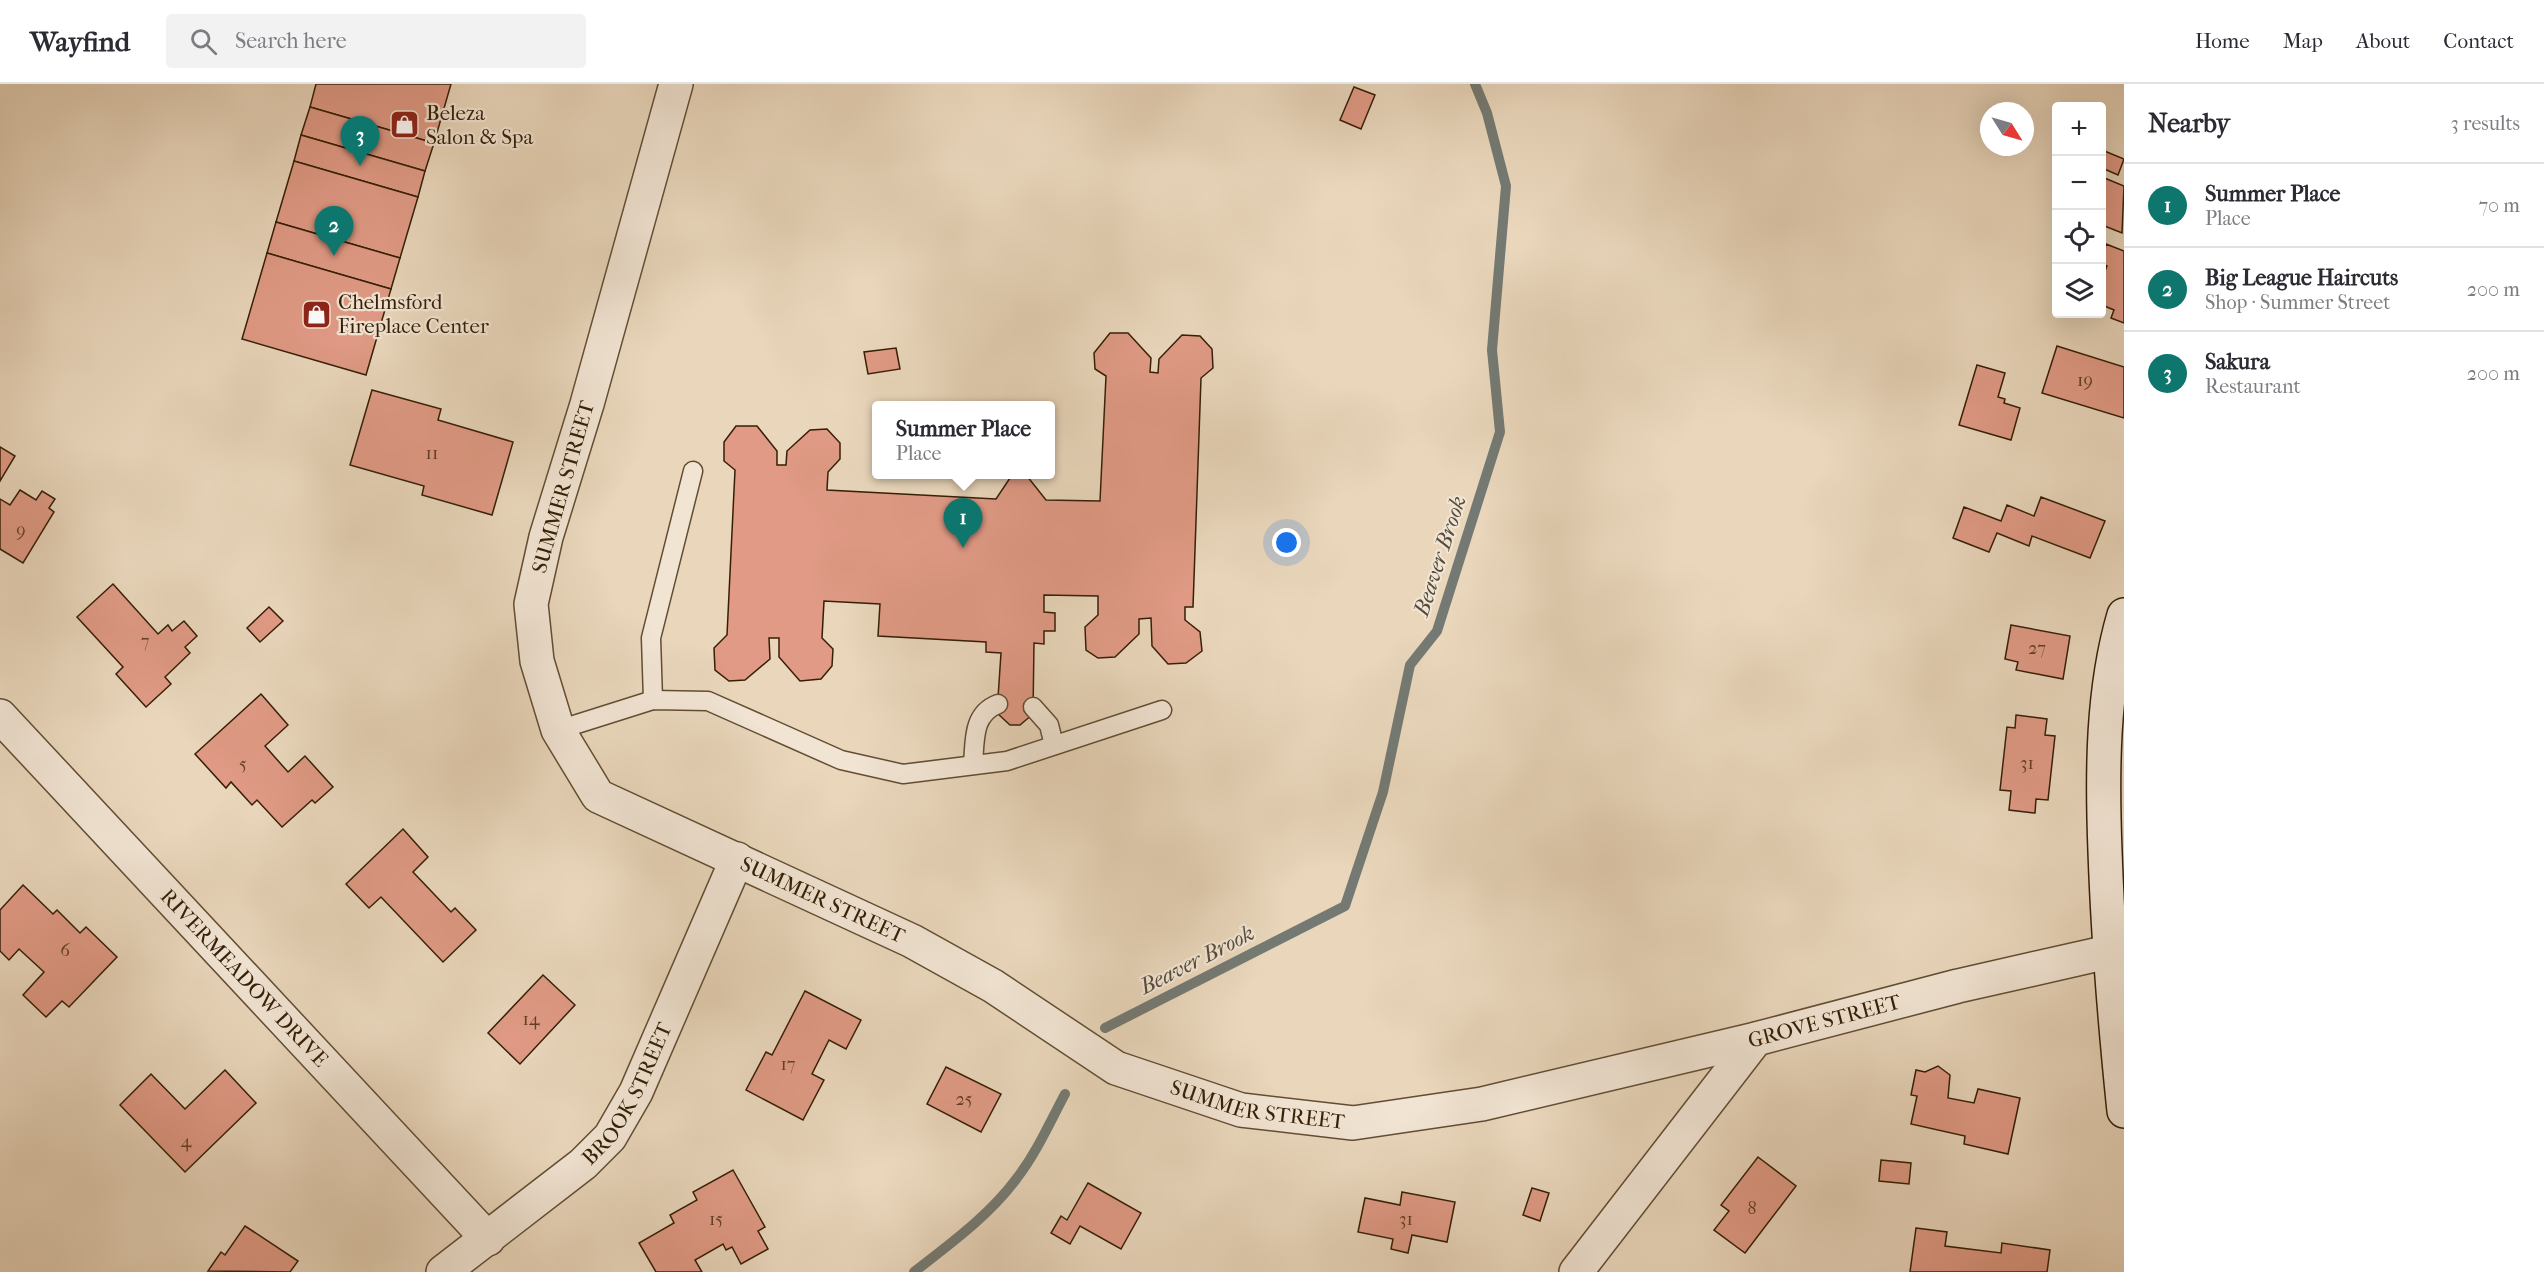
<!DOCTYPE html>
<meta charset="utf-8">
<style>
:root{--surface:#fff;--page:#f2f2f3;--text:#2b2b33;--muted:#7c7c81;--line:#e1e1e2;--accent:#0f766e}
body{margin:0;font-family:"IM FELL French Canon",serif;background:var(--page);color:var(--text)}
.controls{position:absolute;right:18px;top:18px;display:grid;overflow:hidden;border-radius:6px;box-shadow:0 6px 24px #0002}
.controls button{width:54px;height:54px;display:grid;place-items:center;padding:0;border:0;border-bottom:2px solid var(--line);background:var(--surface);color:var(--text);font:30px sans-serif}
.compass{position:absolute;left:1980px;top:18px;width:54px;height:54px;border-radius:50%;background:var(--surface);box-shadow:0 6px 24px #0002;rotate:127deg}
.you{position:absolute;left:1287px;top:459px;width:21px;height:21px;margin:-15px;border:4px solid #fff;border-radius:50%;background:#1a73e8;box-shadow:0 0 0 9px #1a73e833}
.badge{display:grid;place-items:center;width:39px;height:39px;border-radius:50%;background:var(--accent);color:#fff;font-size:20px;font-weight:700}
.pin{position:absolute;translate:-50% -50px;filter:drop-shadow(0 2px 3px #0008)}
.pin::after{content:'';position:absolute;top:32px;width:21px;height:18px;background:inherit;clip-path:polygon(0 0,100% 0,50% 100%)}
.popup{position:absolute;left:872px;top:317px;width:183px;height:78px;box-sizing:border-box;display:grid;place-content:center;border-radius:6px;background:var(--surface);filter:drop-shadow(0 2px 4px #0005);font-size:20px;white-space:nowrap;color:var(--muted)}
.popup b{font-size:22px;color:var(--text)}
.popup::after{content:'';position:absolute;left:50%;top:100%;margin-left:-12px;border:12px solid transparent;border-top-color:var(--surface)}
.list{margin:0;padding:0;list-style:none}
h2{display:flex;justify-content:space-between;align-items:center;height:78px;margin:0;padding:0 24px;font-size:26px}
h2 small{font-size:20px;font-weight:400;color:var(--muted)}
.list li{display:grid;grid-template-columns:39px 1fr auto;gap:18px;align-items:center;box-sizing:border-box;height:84px;padding:0 24px;border-top:2px solid var(--line)}
.list b{display:block;font-size:22px;white-space:nowrap}
.list p{margin:0;font-size:20px;white-space:nowrap;color:var(--muted)}
.list em{font-size:20px;font-style:normal;color:var(--muted)}
.icon{flex:none;width:33px;height:33px;fill:none;stroke:currentColor;stroke-width:2;stroke-linecap:round;stroke-linejoin:round}
.map{position:relative;flex:none;width:2124px;height:1188px;overflow:hidden}
header{display:flex;align-items:center;gap:36px;box-sizing:border-box;height:84px;padding:0 30px;background:var(--surface);border-bottom:2px solid var(--line)}
header strong{font-size:28px}
nav{display:flex;gap:33px;margin-inline-start:auto;font-size:21px}
.search{width:420px;height:54px;background:var(--page);display:flex;align-items:center;gap:15px;box-sizing:border-box;padding:0 21px;border-radius:6px;color:var(--muted);font-size:22px}
main{display:flex}
aside{flex:1;background:var(--surface)}
.map>svg:first-child{display:block}
</style>
<header>
<strong>Wayfind</strong>
<div class="search"><svg class="icon" aria-label="search" viewBox="0 0 24 24"><circle cx="10" cy="10" r="6"/><path d="M15 15l6 6"/></svg>Search here</div>
<nav><a>Home</a><a>Map</a><a>About</a><a>Contact</a></nav>
</header>
<main>
<div class="map">
<svg width="2124" height="1188" viewBox="0 0 2124 1188">
<rect width="100%" height="100%" fill="#e9d6bb"/>
<filter id="stains"><feTurbulence type="fractalNoise" baseFrequency=".00333" numOctaves="4"/><feColorMatrix values="0 0 0 0 .2 0 0 0 0 .09 0 0 0 0 .02 0 0 0 .5 -.17"/></filter>
<radialGradient id="worn" r=".72"><stop offset=".6" stop-color="#630" stop-opacity="0"/><stop offset="1" stop-color="#630" stop-opacity=".3"/></radialGradient>
<g fill="none" stroke-linecap="round" stroke-linejoin="round">
<g stroke="#747a73" stroke-width="10">
<path d="M 1105,944 L 1345,822 L 1383,708 L 1410,581 L 1437,547 L 1500,348 L 1492,266 L 1506,102 L 1487,29 L 1475,0"/>
<path d="M 914,1188 C 950,1160 990,1131 1017,1094 C 1037,1068 1050,1038 1065,1010"/>
</g>
</g>
<g fill="#e09a85" stroke="#351f06" stroke-width="1.5">
<path d="M 316,0 L 451,0 L 434,59 L 310,23 Z"/>
<path d="M 1354,3 L 1375,11 L 1361,45 L 1340,36 Z"/>
<path d="M 310,23 L 434,59 L 425,87 L 301,51 Z"/>
<path d="M 301,51 L 425,87 L 418,113 L 294,77 Z"/>
<path d="M 2102,66 L 2124,75 L 2118,91 L 2102,84 Z"/>
<path d="M 294,77 L 418,113 L 400,174 L 276,138 Z"/>
<path d="M 2102,93 L 2124,102 L 2122,149 L 2102,141 Z"/>
<path d="M 276,138 L 400,174 L 391,205 L 267,169 Z"/>
<path d="M 2106,160 L 2124,167 L 2124,239 L 2111,234 L 2114,226 L 2102,221 L 2102,195 L 2107,182 L 2102,180 L 2102,170 Z"/>
<path d="M 267,169 L 391,205 L 366,291 L 242,255 Z"/>
<path d="M 1110,249 L 1128,249 L 1151,274 L 1150,288 L 1158,289 L 1159,275 L 1182,251 L 1200,252 L 1212,265 L 1213,284 L 1201,294 L 1193,523 L 1185,523 L 1185,536 L 1200,548 L 1202,567 L 1186,579 L 1168,580 L 1152,562 L 1151,534 L 1139,535 L 1139,550 L 1115,573 L 1098,574 L 1086,566 L 1085,543 L 1098,531 L 1098,512 L 1044,511 L 1044,528 L 1055,529 L 1055,547 L 1044,547 L 1044,560 L 1034,559 L 1033,630 L 1020,641 L 1010,641 L 997,629 L 1001,569 L 986,568 L 986,558 L 878,552 L 880,520 L 824,517 L 822,554 L 833,565 L 832,582 L 821,595 L 800,597 L 779,573 L 779,554 L 769,554 L 770,575 L 745,596 L 729,597 L 715,586 L 714,564 L 727,551 L 735,386 L 724,377 L 724,358 L 736,342 L 757,342 L 777,367 L 777,381 L 786,381 L 787,367 L 810,346 L 827,345 L 840,359 L 840,375 L 828,388 L 827,406 L 996,415 L 1010,394 L 1027,392 L 1046,416 L 1100,417 L 1106,292 L 1095,285 L 1094,269 Z"/>
<path d="M 2057,262 L 2124,283 L 2124,334 L 2042,309 Z"/>
<path d="M 896,264 L 900,285 L 868,290 L 864,268 Z"/>
<path d="M 1977,281 L 2005,289 L 1998,313 L 2005,315 L 2004,319 L 2020,324 L 2011,356 L 1959,341 Z"/>
<path d="M 372,306 L 441,325 L 438,336 L 513,358 L 492,431 L 422,411 L 424,402 L 350,381 Z"/>
<path d="M 0,363 L 15,372 L 0,397 Z"/>
<path d="M 20,406 L 36,416 L 42,407 L 55,415 L 49,424 L 54,428 L 23,479 L 0,465 L 0,415 L 10,421 Z"/>
<path d="M 2041,413 L 2105,437 L 2090,474 L 2032,452 L 2029,462 L 1997,449 L 1989,468 L 1953,454 L 1964,423 L 2001,437 L 2007,421 L 2034,432 Z"/>
<path d="M 113,500 L 158,550 L 168,541 L 172,547 L 184,537 L 197,552 L 185,563 L 190,569 L 165,593 L 171,600 L 146,623 L 116,590 L 123,583 L 77,533 Z"/>
<path d="M 269,523 L 283,537 L 260,558 L 247,544 Z"/>
<path d="M 2011,541 L 2070,552 L 2063,595 L 2016,586 L 2018,578 L 2005,575 Z"/>
<path d="M 261,610 L 288,641 L 265,662 L 288,688 L 305,672 L 333,703 L 315,719 L 312,716 L 282,743 L 257,716 L 252,721 L 231,698 L 226,704 L 195,670 Z"/>
<path d="M 2016,631 L 2047,635 L 2045,651 L 2055,652 L 2048,716 L 2036,715 L 2035,729 L 2009,726 L 2011,707 L 2000,706 L 2007,643 L 2015,644 Z"/>
<path d="M 403,745 L 428,773 L 413,788 L 451,828 L 455,824 L 476,846 L 443,878 L 381,813 L 369,824 L 346,800 Z"/>
<path d="M 23,801 L 53,830 L 57,826 L 80,849 L 86,843 L 117,873 L 69,923 L 62,917 L 46,933 L 23,911 L 44,888 L 19,865 L 9,876 L 0,867 L 0,826 Z"/>
<path d="M 543,891 L 575,921 L 520,980 L 488,949 Z"/>
<path d="M 805,907 L 861,936 L 846,965 L 829,956 L 812,990 L 824,996 L 803,1036 L 746,1006 L 766,968 L 772,971 Z"/>
<path d="M 1938,982 L 1950,991 L 1948,1014 L 1974,1019 L 1978,1005 L 2020,1014 L 2008,1070 L 1964,1060 L 1965,1052 L 1911,1040 L 1917,1012 L 1911,1011 L 1916,986 L 1925,988 Z"/>
<path d="M 946,983 L 1001,1010 L 981,1048 L 927,1020 Z"/>
<path d="M 225,986 L 256,1019 L 185,1088 L 120,1021 L 151,990 L 185,1025 Z"/>
<path d="M 1758,1073 L 1796,1102 L 1745,1169 L 1714,1146 L 1729,1127 L 1721,1121 Z"/>
<path d="M 1881,1076 L 1911,1079 L 1909,1100 L 1879,1097 Z"/>
<path d="M 733,1086 L 765,1143 L 758,1147 L 768,1165 L 741,1180 L 732,1163 L 726,1166 L 723,1160 L 695,1176 L 702,1188 L 656,1188 L 639,1159 L 674,1139 L 670,1131 L 697,1116 L 693,1108 Z"/>
<path d="M 1088,1099 L 1141,1129 L 1121,1165 L 1080,1142 L 1070,1160 L 1051,1149 L 1061,1132 L 1067,1136 Z"/>
<path d="M 1532,1104 L 1549,1109 L 1540,1137 L 1523,1131 Z"/>
<path d="M 1402,1108 L 1455,1118 L 1447,1158 L 1412,1151 L 1408,1169 L 1391,1165 L 1393,1155 L 1358,1148 L 1365,1114 L 1400,1121 Z"/>
<path d="M 245,1142 L 298,1177 L 290,1188 L 208,1187 L 221,1168 L 225,1171 Z"/>
<path d="M 1916,1144 L 1947,1148 L 1945,1162 L 2001,1169 L 2002,1159 L 2050,1166 L 2047,1188 L 1910,1188 Z"/>
</g>
<g fill="none" stroke-linecap="round" stroke-linejoin="round">
<defs>
<g id="service">
<path d="M 653,616 L 651,554 L 693,387"/>
<path d="M 1033,623 L 1049,641 L 1054,661"/>
<path d="M 558,646 L 653,616 L 708,617 L 841,676 L 903,690 L 1007,677 L 1162,626"/>
<path d="M 973,681 C 975,657 972,630 998,620"/>
</g>
<g id="minor">
<path id="s1" d="M 0,632 L 488,1155"/>
<path id="s2" d="M 443,1188 L 583,1080 L 610,1053 L 636,1008 L 737,775"/>
<path d="M 1576,1188 L 1756,955"/>
</g>
<g id="tertiary">
<path id="s3" d="M 676,0 L 587,320 L 546,453 L 531,520 L 537,577 L 558,646 L 598,712 L 912,857 L 993,902 L 1116,984 L 1241,1026 L 1353,1039 L 1482,1020 L 1756,955 L 1958,902 L 2108,868"/>
</g>
<path id="secondary" d="M 2124,531 C 2102,606 2102,689 2105,767 C 2108,854 2115,940 2124,1027"/>
</defs>
<use href="#service" stroke="#624d33" stroke-width="21"/>
<use href="#minor" stroke="#624d33" stroke-width="36"/>
<use href="#tertiary" stroke="#624d33" stroke-width="36"/>
<use href="#secondary" stroke="#351f06" stroke-width="36"/>
<use href="#service" stroke="#f1e4d3" stroke-width="18"/>
<use href="#minor" stroke="#f1e4d3" stroke-width="33"/>
<use href="#tertiary" stroke="#f1e4d3" stroke-width="33"/>
<use href="#secondary" stroke="#f1e4d3" stroke-width="33"/>
</g>
<defs>
<symbol id="shop-square" viewBox="-11 -11 22 22"><rect x="-9" y="-9" width="18" height="18" rx="4" fill="#8f2418" stroke="#f1e4d3"/><path d="M-5-2.5h2.3a2.7 3.5 0 0 1 5.4 0H5L5.5 6h-11ZM-1.5-2.5h3a1.5 2.3 0 0 0-3 0Z" fill="#fff"/></symbol>
</defs>
<g fill-rule="evenodd">
<use href="#shop-square" x="388" y="24" width="33" height="33"/>
<use href="#shop-square" x="300" y="214" width="33" height="33"/>
</g>
<g text-anchor="middle" dominant-baseline="central" stroke-width="4.5" stroke-linejoin="round" paint-order="stroke">
<g font-size="18" fill="#603e26">
<text x="2085" y="296">19</text>
<text x="432" y="369">11</text>
<text x="21" y="446">9</text>
<text x="145" y="557">7</text>
<text x="2037" y="564">27</text>
<text x="2027" y="679">31</text>
<text x="243" y="680">5</text>
<text x="65" y="866">6</text>
<text x="531" y="935">14</text>
<text x="788" y="980">17</text>
<text x="964" y="1015">25</text>
<text x="186" y="1057">4</text>
<text x="1752" y="1124">8</text>
<text x="716" y="1135">15</text>
<text x="1406" y="1135">31</text>
</g>
<g font-size="21" fill="#351f06" stroke="#f1e4d3" text-anchor="start">
<text x="426" y="29">Beleza<tspan x="426" dy="24">Salon &amp; Spa</tspan></text>
<text x="338" y="218">Chelmsford<tspan x="338" dy="24">Fireplace Center</tspan></text>
</g>
<g font-size="21" fill="#351f06" stroke="#f1e4d3">
<text transform="translate(563 403) rotate(-74)">SUMMER STREET</text>
<text stroke="none"><textPath href="#s3" startOffset="994">SUMMER STREET</textPath></text>
<text stroke="none"><textPath href="#s1" startOffset="358">RIVERMEADOW DRIVE</textPath></text>
<text stroke="none"><textPath href="#s3" startOffset="2060">GROVE STREET</textPath></text>
<text stroke="none"><textPath href="#s2" startOffset="261">BROOK STREET</textPath></text>
<text stroke="none"><textPath href="#s3" startOffset="1480">SUMMER STREET</textPath></text>
</g>
<g font-size="22" font-style="italic" fill="#544c3d" stroke="#f1e4d3">
<text transform="translate(1440 472) rotate(-72)">Beaver Brook</text>
<text transform="translate(1197 876) rotate(-27)">Beaver Brook</text>
</g>
</g>
<rect width="100%" height="100%" filter="url(#stains)"/>
<rect width="100%" height="100%" fill="url(#worn)"/>
</svg>
<div class="controls">
<button>+</button>
<button>−</button>
<button><svg class="icon" aria-label="locate" viewBox="0 0 24 24"><circle cx="12" cy="12" r="6"/><path d="M12 2v4M12 18v4M2 12h4M18 12h4"/></svg></button>
<button><svg class="icon" aria-label="layers" viewBox="0 0 24 24"><path d="M12 4l9 5-9 5-9-5zM3 14l9 5 9-5"/></svg></button>
</div>
<svg class="compass" viewBox="-18 -18 36 36"><path d="M0-13l5 13h-10z" fill="#e53935"/><path d="M0 13l5-13h-10z" fill="#7c7c81"/></svg>
<div class="you"></div>
<div class="pin badge" style="left:963px;top:464px">1</div>
<div class="popup"><b>Summer Place</b>Place</div>
<div class="pin badge" style="left:334px;top:172px">2</div>
<div class="pin badge" style="left:360px;top:82px">3</div>
</div>
<aside>
<h2>Nearby<small>3 results</small></h2>
<ul class="list">
<li><span class="badge">1</span><div><b>Summer Place</b><p>Place</p></div><em>70 m</em></li>
<li><span class="badge">2</span><div><b>Big League Haircuts</b><p>Shop · Summer Street</p></div><em>200 m</em></li>
<li><span class="badge">3</span><div><b>Sakura</b><p>Restaurant</p></div><em>200 m</em></li>
</ul>
</aside>
</main>
